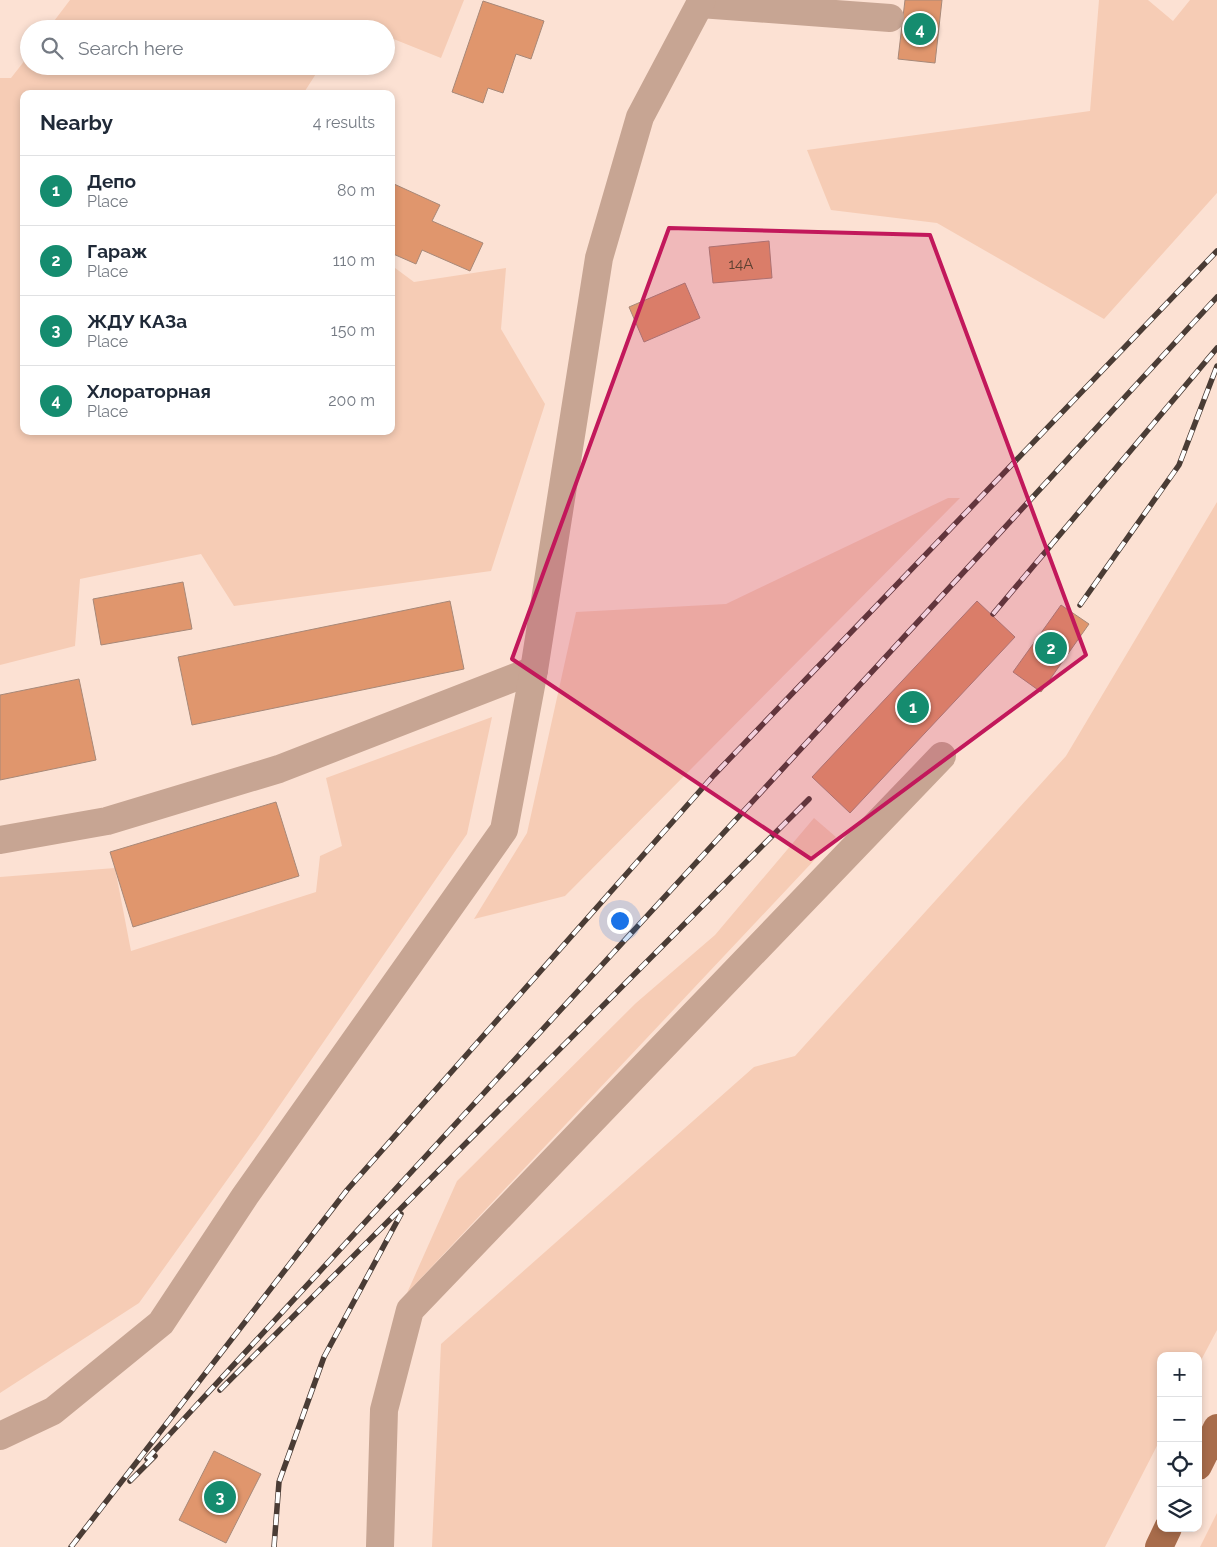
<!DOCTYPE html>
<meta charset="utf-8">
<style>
:root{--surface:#fff;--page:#f6f6f7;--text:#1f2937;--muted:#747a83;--line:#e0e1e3;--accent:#158c6f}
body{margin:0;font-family:Raleway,sans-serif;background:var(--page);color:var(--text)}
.controls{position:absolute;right:15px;bottom:15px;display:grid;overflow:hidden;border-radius:10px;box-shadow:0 2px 8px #0003}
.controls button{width:45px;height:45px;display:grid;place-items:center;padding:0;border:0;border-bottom:1px solid var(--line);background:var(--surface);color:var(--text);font:25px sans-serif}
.you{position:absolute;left:619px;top:920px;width:18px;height:18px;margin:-12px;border:4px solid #fff;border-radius:50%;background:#1a73e8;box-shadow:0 0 0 8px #1a73e833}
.badge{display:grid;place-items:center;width:32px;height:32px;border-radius:50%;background:var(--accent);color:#fff;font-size:16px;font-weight:700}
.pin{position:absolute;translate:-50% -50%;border:2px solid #fff;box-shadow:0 1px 5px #0006}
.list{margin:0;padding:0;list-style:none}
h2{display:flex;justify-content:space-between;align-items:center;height:65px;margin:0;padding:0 20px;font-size:21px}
h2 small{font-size:16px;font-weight:400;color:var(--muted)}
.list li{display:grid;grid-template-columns:32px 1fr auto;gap:15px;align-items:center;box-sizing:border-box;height:70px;padding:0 20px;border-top:1px solid var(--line)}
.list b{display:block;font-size:19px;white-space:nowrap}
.list p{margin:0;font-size:16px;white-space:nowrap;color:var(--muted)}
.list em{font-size:16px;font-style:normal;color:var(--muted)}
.icon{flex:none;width:28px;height:28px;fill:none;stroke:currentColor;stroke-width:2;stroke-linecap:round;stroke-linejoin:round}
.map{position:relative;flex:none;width:1217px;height:1547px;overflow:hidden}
.search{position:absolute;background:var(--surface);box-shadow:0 2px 8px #0003;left:20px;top:20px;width:375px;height:55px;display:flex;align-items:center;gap:12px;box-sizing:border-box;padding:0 18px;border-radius:28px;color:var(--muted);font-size:19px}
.panel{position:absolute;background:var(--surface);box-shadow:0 2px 8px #0003;left:20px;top:90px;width:375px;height:345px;border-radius:10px}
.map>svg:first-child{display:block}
</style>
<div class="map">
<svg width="1217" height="1547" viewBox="0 0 1217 1547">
<rect width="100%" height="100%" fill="#fce1d3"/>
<g fill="#f6ccb5">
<path d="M 70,0 L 464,0 L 441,58 L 386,36 L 386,29 L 366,29 L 351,23 L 347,29 L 48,29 Z"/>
<path d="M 1099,0 L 1148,0 L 1173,21 L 1190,0 L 1217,0 L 1217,193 L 1104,319 L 937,223 L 831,210 L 807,150 L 1090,111 Z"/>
<path d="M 29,55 L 29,66 L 321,66 L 303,94 L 24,94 L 24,431 L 391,431 L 391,265 L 414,282 L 506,268 L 501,329 L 545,404 L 491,571 L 234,606 L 201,554 L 80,579 L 75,646 L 0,665 L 0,78 L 11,78 Z"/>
<path d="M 948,498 L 960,498 L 565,896 L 474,919 L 527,833 L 576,612 L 726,604 Z"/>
<path d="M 1217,502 L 1217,1330 L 1198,1366 L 1198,1356 L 1161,1356 L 1161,1438 L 1105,1547 L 432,1547 L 441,1344 L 754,1067 L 795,1056 L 1066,756 Z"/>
<path d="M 492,717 L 467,834 L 260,1134 L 139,1303 L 0,1393 L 0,877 L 115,868 L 131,951 L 316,892 L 320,856 L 342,846 L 326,778 Z"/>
<path d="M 814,818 L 836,837 L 407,1293 L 457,1181 L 636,1003 L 715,935 Z"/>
<path d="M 1217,1513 L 1217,1547 L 1200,1547 Z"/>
</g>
<g fill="#e0966d" stroke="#a78878">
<path d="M 905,0 L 942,0 L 935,63 L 898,59 Z"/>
<path d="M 483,1 L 544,21 L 531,59 L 516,54 L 503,93 L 488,88 L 483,103 L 452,92 Z"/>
<path d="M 394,184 L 440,205 L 432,221 L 483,243 L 470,271 L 422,250 L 416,264 L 391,253 L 391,190 Z"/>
<path d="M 769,241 L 772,278 L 713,283 L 709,247 Z"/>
<path d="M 685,283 L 700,318 L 644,342 L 629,307 Z"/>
<path d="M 183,582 L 192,629 L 101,645 L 93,599 Z"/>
<path d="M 450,601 L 464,669 L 192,725 L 178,657 Z"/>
<path d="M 977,601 L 1015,637 L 850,813 L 812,777 Z"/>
<path d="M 1061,605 L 1089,624 L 1041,692 L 1013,672 Z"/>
<path d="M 79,679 L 96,760 L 0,780 L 0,695 Z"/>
<path d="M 276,802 L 299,876 L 133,927 L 110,852 Z"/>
<path d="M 214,1451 L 261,1474 L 226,1543 L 179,1520 Z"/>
</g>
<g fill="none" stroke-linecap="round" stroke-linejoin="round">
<g stroke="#c7a593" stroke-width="28">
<path d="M 700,4 L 890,18"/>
<path d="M 0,840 L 107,821 L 279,769 L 534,670"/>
<path d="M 0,1436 L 53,1411 L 161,1323 L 245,1196 L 504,830 L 534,670 L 599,258 L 640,117 L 702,0"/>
<path d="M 380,1547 L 384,1410 L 410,1310 L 942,756"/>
</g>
<g stroke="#a86c4b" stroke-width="28">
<path d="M 1198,1466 L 1217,1428"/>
<path d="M 1159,1547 L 1168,1528"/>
</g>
<defs>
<g id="rail">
<path d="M 1080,605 L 1179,465 L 1217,366"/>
<path d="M 993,614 L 1217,348"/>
<path d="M 220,1390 L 809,799"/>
<path d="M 147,1459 L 1217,297"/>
<path d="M 130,1481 L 155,1456"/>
<path d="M 71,1547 L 347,1190 L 714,775 L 1217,251"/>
<path d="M 274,1547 L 279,1482 L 324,1357 L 401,1214"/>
</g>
</defs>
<use href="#rail" stroke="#4a3c35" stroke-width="5.5"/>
<use href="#rail" stroke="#fff" stroke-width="4" stroke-dasharray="11" stroke-linecap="butt"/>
</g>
<path fill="#c2185b" fill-opacity="0.2" stroke="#c2185b" stroke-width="4" stroke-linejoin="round" d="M 669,228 L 930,235 L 1086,655 L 811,859 L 512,659 Z"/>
<g text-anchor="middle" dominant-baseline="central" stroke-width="4" stroke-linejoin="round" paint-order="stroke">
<g font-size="15" fill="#5d4132">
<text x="741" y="264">14А</text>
</g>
</g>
</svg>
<div class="controls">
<button>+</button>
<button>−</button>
<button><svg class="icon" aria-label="locate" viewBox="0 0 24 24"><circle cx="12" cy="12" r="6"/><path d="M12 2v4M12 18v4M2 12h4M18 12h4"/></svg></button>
<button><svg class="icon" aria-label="layers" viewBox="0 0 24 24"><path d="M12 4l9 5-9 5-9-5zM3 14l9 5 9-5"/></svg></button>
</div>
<div class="you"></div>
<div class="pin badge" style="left:913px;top:707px">1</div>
<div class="pin badge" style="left:1051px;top:648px">2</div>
<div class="pin badge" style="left:220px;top:1497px">3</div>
<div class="pin badge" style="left:920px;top:29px">4</div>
<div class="search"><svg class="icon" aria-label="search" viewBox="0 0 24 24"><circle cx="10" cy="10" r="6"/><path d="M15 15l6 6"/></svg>Search here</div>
<section class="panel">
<h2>Nearby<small>4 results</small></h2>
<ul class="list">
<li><span class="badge">1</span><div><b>Депо</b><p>Place</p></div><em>80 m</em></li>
<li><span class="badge">2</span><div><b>Гараж</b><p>Place</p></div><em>110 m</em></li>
<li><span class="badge">3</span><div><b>ЖДУ КАЗа</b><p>Place</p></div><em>150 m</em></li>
<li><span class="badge">4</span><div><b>Хлораторная</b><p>Place</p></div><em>200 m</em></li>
</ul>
</section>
</div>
